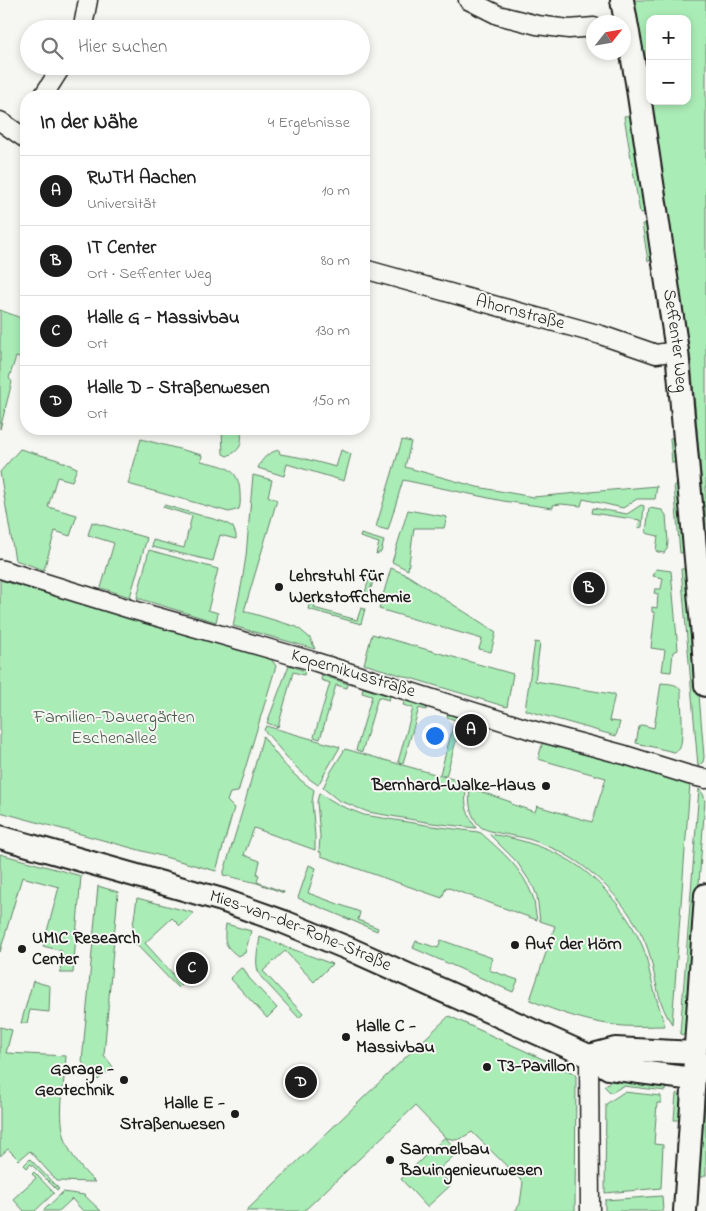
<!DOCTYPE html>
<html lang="de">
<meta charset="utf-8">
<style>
:root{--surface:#fff;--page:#f6f6f6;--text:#222;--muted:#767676;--line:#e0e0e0;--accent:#1c1c1c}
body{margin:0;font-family:"Indie Flower",sans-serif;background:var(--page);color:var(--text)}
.controls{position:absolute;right:15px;top:15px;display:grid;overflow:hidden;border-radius:10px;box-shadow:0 2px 8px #0003}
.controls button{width:45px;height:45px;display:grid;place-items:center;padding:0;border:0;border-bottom:1px solid var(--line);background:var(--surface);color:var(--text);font:25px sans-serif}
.compass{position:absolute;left:586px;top:15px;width:45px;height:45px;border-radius:50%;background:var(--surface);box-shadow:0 2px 8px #0003;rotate:59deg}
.you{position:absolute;left:434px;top:735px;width:18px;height:18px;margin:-12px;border:4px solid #fff;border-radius:50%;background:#1a73e8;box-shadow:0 0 0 8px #1a73e833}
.badge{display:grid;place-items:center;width:32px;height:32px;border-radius:50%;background:var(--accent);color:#fff;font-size:16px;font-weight:700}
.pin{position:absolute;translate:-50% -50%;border:2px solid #fff;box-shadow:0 1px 5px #0006}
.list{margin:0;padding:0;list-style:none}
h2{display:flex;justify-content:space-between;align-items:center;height:65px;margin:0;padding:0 20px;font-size:21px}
h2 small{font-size:16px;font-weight:400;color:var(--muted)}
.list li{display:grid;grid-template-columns:32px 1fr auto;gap:15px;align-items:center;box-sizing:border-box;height:70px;padding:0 20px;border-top:1px solid var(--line)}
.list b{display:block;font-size:19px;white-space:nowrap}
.list p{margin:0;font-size:16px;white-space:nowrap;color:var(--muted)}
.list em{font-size:16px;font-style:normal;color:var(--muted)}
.icon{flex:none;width:28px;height:28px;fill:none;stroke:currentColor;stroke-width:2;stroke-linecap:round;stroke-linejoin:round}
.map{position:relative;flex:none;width:706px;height:1211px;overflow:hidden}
.search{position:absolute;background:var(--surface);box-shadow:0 2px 8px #0003;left:20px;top:20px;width:350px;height:55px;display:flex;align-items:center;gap:12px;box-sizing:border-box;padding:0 18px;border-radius:28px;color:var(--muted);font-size:19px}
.panel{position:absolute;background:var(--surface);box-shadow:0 2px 8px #0003;left:20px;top:90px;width:350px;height:345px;border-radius:20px}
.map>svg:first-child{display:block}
</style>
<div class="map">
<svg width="706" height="1211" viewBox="0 0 706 1211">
<rect width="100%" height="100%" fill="#f6f6f2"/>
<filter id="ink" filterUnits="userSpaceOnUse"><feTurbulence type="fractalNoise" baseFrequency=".02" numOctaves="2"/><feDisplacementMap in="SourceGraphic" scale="10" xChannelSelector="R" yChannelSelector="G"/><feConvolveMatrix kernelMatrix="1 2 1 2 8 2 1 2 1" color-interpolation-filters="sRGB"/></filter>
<g filter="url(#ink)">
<g fill="#aaecb6" stroke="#638469">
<path d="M 634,0 L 706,0 L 706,532 L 691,361 L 650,101 L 687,101 L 687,19 L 650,19 L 650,98 Z"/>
<path d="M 632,115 L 647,212 L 640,213 L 624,116 Z"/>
<path d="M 650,223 L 655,260 L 648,261 L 642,224 Z"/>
<path d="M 0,310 L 21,318 L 26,315 L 26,360 L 16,357 L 9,378 L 12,382 L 0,429 Z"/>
<path d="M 222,429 L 241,429 C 242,444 242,450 227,456 L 223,454 Z"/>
<path d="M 678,437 L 680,462 L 672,463 L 670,438 Z"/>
<path d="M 141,439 L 202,455 L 201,461 C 222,466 239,466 240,493 C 240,499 241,503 239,509 L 229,512 L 128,484 Z"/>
<path d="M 402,440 L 411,442 L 405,467 L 477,487 L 533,497 L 657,486 L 655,499 L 637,499 L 623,508 L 583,499 L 581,506 L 561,504 L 553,505 L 553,508 L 503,501 L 403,480 L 388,530 L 376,527 Z"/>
<path d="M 20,449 L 58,460 L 77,468 L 72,481 L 57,477 L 48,507 L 77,515 L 70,536 L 55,531 L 44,570 L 15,560 L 0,472 Z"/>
<path d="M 279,450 L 280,454 L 298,457 L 336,467 L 341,450 L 351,454 L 344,481 L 287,464 L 284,476 L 258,468 C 262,458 269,452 279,450 Z"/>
<path d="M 253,475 L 272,480 L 268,496 L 277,500 L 244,611 L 297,627 L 310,638 L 315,649 L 233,626 L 242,582 L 246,556 Z"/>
<path d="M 682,484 L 688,552 L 680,553 L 674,485 Z"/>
<path d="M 164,505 L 224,522 L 233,527 L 236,535 L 236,539 L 220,535 L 213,561 L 152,547 L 153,540 L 184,548 L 192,516 L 163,507 Z"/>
<path d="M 641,505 L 644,506 L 642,527 L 638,528 L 640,520 L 592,513 L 593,508 L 627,514 Z"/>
<path d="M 649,508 L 662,510 L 666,515 L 668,542 L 667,549 L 664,553 L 658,552 L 656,551 L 658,536 L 646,533 Z"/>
<path d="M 408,510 L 447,517 L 444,528 L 414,528 L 408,570 L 392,562 Z"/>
<path d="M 92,522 L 147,538 L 130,597 L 101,588 L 114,543 L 88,535 Z"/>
<path d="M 361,534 L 384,541 L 381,552 L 376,554 L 379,543 L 360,537 Z"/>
<path d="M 149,550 L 218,569 L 208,610 L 218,613 L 216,622 L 137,598 Z"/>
<path d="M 391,568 L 407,575 L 496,632 L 491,652 L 479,649 L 482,639 L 379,609 Z"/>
<path d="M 656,569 L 671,571 L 678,650 L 673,652 L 671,672 L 662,671 L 665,650 L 651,648 L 655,613 L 652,612 L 652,607 L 657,608 L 658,594 L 654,593 L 655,589 L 661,589 L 663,578 L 653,576 Z"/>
<path d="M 681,569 L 689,569 L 704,757 L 703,762 L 698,766 Z"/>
<path d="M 371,571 L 376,572 L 369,594 L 365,593 Z"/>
<path d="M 0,580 L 271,659 L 276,666 L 238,792 L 230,793 L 227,801 L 234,808 L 216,871 L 0,812 Z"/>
<path d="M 312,595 L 317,597 L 314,608 L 357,620 L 361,608 L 365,609 L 361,624 L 308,609 Z"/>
<path d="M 372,634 L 513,674 L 507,707 L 364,664 Z"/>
<path d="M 535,642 L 540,643 L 535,681 L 611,694 L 615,694 L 609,721 L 620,722 L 616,736 L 525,710 Z"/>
<path d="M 289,665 L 305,671 L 304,675 L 293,672 L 278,727 L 267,723 Z"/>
<path d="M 322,675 L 348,684 L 347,688 L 336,685 L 320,739 L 314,737 L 330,683 L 321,680 Z"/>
<path d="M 661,683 C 669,684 678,683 681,691 C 681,705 684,736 680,748 C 678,751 677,751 674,752 L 636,743 L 639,727 L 642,725 L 654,728 Z"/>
<path d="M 363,688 L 390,696 L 389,700 L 378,697 L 362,752 L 356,750 L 372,696 L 362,693 Z"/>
<path d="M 405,700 L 427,706 L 426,710 L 419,708 L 403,763 L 398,762 L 413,708 L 403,705 Z"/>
<path d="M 448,712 L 472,720 L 471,724 L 462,721 L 446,776 L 440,774 L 455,720 L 447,717 Z"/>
<path d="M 266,726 L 340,747 L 318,785 C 295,770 282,751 264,730 Z"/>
<path d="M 263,736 C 279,759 290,774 314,790 L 312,802 L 315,836 L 315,850 L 254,828 L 244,855 L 260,861 L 257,874 L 259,875 L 257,882 L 284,892 L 284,893 L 257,883 L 223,875 L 245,802 Z"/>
<path d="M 543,741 L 690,783 L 672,1024 C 658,1005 656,979 650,956 C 641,922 610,886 583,866 C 566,853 545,844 525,838 C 516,836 487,832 481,827 C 470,817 468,802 470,788 L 511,802 L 511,804 L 535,812 L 537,806 L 592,822 L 606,778 L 538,759 Z"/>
<path d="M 345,749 L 467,783 C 464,804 465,810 476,828 L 432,823 L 368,812 L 338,800 L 323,788 L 330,773 Z"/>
<path d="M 699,789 L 703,794 L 705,800 L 689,1023 L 687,1030 L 683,1035 L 680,1034 Z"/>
<path d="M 319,793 L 341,806 L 364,815 L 432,826 L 478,832 L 481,833 C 503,853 522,868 533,897 C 535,904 535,912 537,920 L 446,887 L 442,898 L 321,856 L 321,852 L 319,852 L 320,836 L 317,802 Z"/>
<path d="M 489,834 C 519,838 557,850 581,868 C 607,888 629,916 642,945 C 647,956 648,968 651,978 C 655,995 660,1010 665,1026 C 651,1026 637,1027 623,1026 C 590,1023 560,1013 530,1000 L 555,926 L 540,921 L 537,896 L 533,886 L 517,862 Z"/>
<path d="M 0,854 L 81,876 L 73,973 L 60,973 L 62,951 L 43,946 L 59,887 L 22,877 L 0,952 Z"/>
<path d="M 309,865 L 316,868 L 308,893 L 360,912 L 358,920 L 378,928 L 377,931 L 298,898 Z"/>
<path d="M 98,886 L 118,892 L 104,1055 L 113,1067 L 98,1080 L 82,1062 Z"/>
<path d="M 137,898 L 194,913 L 180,926 L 172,918 L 145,943 L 182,984 L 178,988 L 131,939 Z"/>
<path d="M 226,924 L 251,931 L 245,953 L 238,956 C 223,945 224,940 226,924 Z"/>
<path d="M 260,937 L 332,964 L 314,982 L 285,951 L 263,971 L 303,1014 L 299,1018 L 261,977 C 253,965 258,951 260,937 Z"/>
<path d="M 441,940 L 492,958 L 489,970 L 518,980 L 513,992 L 413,948 L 416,941 L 438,948 Z"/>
<path d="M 357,960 L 446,1001 L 444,1005 L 355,965 Z"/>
<path d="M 241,968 L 244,969 L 249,978 L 277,1008 L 267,1018 L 230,978 Z"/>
<path d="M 33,981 L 50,986 L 49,1012 L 30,1010 L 27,1023 L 21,1023 Z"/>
<path d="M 458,1006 L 571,1058 L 576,1064 L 456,1010 Z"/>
<path d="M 449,1016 L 573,1073 L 576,1076 L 575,1211 L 515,1211 L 520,1204 L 523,1182 L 472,1132 L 458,1140 L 446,1138 L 458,1152 L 436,1172 L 452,1184 L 427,1207 L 401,1179 L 445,1137 L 415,1106 L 304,1211 L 246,1211 L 412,1051 Z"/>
<path d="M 0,1027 L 12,1030 L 6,1053 L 66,1056 C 62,1111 50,1140 95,1182 L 57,1181 L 30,1151 L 19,1160 L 8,1149 L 0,1156 Z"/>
<path d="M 619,1079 L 667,1083 L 666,1091 L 623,1086 L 611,1093 L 604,1086 L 611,1081 Z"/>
<path d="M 706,1091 L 706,1175 L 703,1177 L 699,1177 Z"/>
<path d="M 624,1092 L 661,1096 L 661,1103 L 657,1103 L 654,1144 L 663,1145 L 661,1188 L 605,1193 L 606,1104 Z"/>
<path d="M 678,1093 C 683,1101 682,1111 682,1120 L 674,1120 L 676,1094 Z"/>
<path d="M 30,1159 L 59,1189 L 57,1190 L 31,1164 L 27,1168 L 24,1165 Z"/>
<path d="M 34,1172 L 54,1193 L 35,1211 L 24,1211 L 13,1199 L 36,1178 L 32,1174 Z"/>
<path d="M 63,1192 L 84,1195 L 101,1211 L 83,1211 L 72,1199 L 59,1211 L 43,1211 Z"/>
<path d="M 662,1196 L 663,1211 L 605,1211 L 605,1200 Z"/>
</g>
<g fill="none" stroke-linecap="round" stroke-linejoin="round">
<defs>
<g id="minor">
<path d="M 468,0 L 498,15 L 537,25 L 569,29 L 594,27"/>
<path d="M 81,29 L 83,26 L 88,0"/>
<path d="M 43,96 L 62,66"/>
<path d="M 0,121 L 26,139"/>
<path d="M 364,269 L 601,335 L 656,354 L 677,351"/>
<path d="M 0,569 L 130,609 L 316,662 L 528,729 L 625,755 L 689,775 L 706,779"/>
<path d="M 589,1056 L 590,1211"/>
</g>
<g id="tertiary">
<path id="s1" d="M 622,0 L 637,82 L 677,351 L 703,636 L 706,685"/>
<path id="s2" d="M 0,837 L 222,900 L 284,922 L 352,950 L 589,1056 L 609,1068 L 693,1079"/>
<path d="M 589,1056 L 615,1049 L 695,1053"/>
<path d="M 685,1211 L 706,895"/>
</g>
</defs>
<use href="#minor" stroke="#1c1c1c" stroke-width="21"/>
<use href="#tertiary" stroke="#1c1c1c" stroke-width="26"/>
<use href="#minor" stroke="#f6f6f2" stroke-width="18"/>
<use href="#tertiary" stroke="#f6f6f2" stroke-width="22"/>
</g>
</g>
<g fill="#1c1c1c" stroke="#f6f6f2" stroke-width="2">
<circle cx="279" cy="587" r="5"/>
<circle cx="546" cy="786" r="5"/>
<circle cx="515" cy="945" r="5"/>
<circle cx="22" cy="949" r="5"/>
<circle cx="346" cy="1037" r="5"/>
<circle cx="487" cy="1067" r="5"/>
<circle cx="124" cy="1080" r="5"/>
<circle cx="235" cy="1114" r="5"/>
<circle cx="390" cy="1160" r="5"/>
</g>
<g text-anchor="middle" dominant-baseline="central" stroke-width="4" stroke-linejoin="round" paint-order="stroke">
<g font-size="18" fill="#1c1c1c" stroke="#f6f6f2">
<text transform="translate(520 313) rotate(15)">Ahornstraße</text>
<text stroke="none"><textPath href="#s1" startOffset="345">Seffenter Weg</textPath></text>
<text transform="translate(353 674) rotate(17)">Kopernikusstraße</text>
<text stroke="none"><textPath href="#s2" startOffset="315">Mies-van-der-Rohe-Straße</textPath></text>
</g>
<g font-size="18" font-weight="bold" fill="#1c1c1c" stroke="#f6f6f2" text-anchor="start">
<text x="289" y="577">Lehrstuhl für<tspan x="289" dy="21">Werkstoffchemie</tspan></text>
<text x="536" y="786" text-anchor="end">Bernhard-Walke-Haus</text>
<text x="32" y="939">UMIC Research<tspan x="32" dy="21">Center</tspan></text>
<text x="525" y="945">Auf der Hörn</text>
<text x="356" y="1027">Halle C -<tspan x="356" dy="21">Massivbau</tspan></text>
<text x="497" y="1067">T3-Pavillon</text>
<text x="114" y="1070" text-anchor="end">Garage -<tspan x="114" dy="21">Geotechnik</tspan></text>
<text x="225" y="1104" text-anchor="end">Halle E -<tspan x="225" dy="21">Straßenwesen</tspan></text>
<text x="400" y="1150">Sammelbau<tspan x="400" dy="21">Bauingenieurwesen</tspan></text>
</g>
<g font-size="18" fill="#475a4a" stroke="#f6f6f2">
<text x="114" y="718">Familien-Dauergärten<tspan x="114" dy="21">Eschenallee</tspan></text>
</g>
</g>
</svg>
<div class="controls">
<button>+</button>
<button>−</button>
</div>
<svg class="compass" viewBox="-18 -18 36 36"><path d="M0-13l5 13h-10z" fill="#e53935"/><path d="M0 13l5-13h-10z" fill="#767676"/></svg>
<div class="you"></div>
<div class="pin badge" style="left:471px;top:730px">A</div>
<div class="pin badge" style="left:589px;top:588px">B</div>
<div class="pin badge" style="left:192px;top:968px">C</div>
<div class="pin badge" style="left:301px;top:1082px">D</div>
<div class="search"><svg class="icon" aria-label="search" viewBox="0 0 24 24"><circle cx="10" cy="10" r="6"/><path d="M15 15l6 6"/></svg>Hier suchen</div>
<section class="panel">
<h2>In der Nähe<small>4 Ergebnisse</small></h2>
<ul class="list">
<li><span class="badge">A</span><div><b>RWTH Aachen</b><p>Universität</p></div><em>10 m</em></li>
<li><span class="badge">B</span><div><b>IT Center</b><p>Ort · Seffenter Weg</p></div><em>80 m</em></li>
<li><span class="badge">C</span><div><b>Halle G - Massivbau</b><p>Ort</p></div><em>130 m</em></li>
<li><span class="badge">D</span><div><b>Halle D - Straßenwesen</b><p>Ort</p></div><em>150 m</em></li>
</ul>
</section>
</div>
